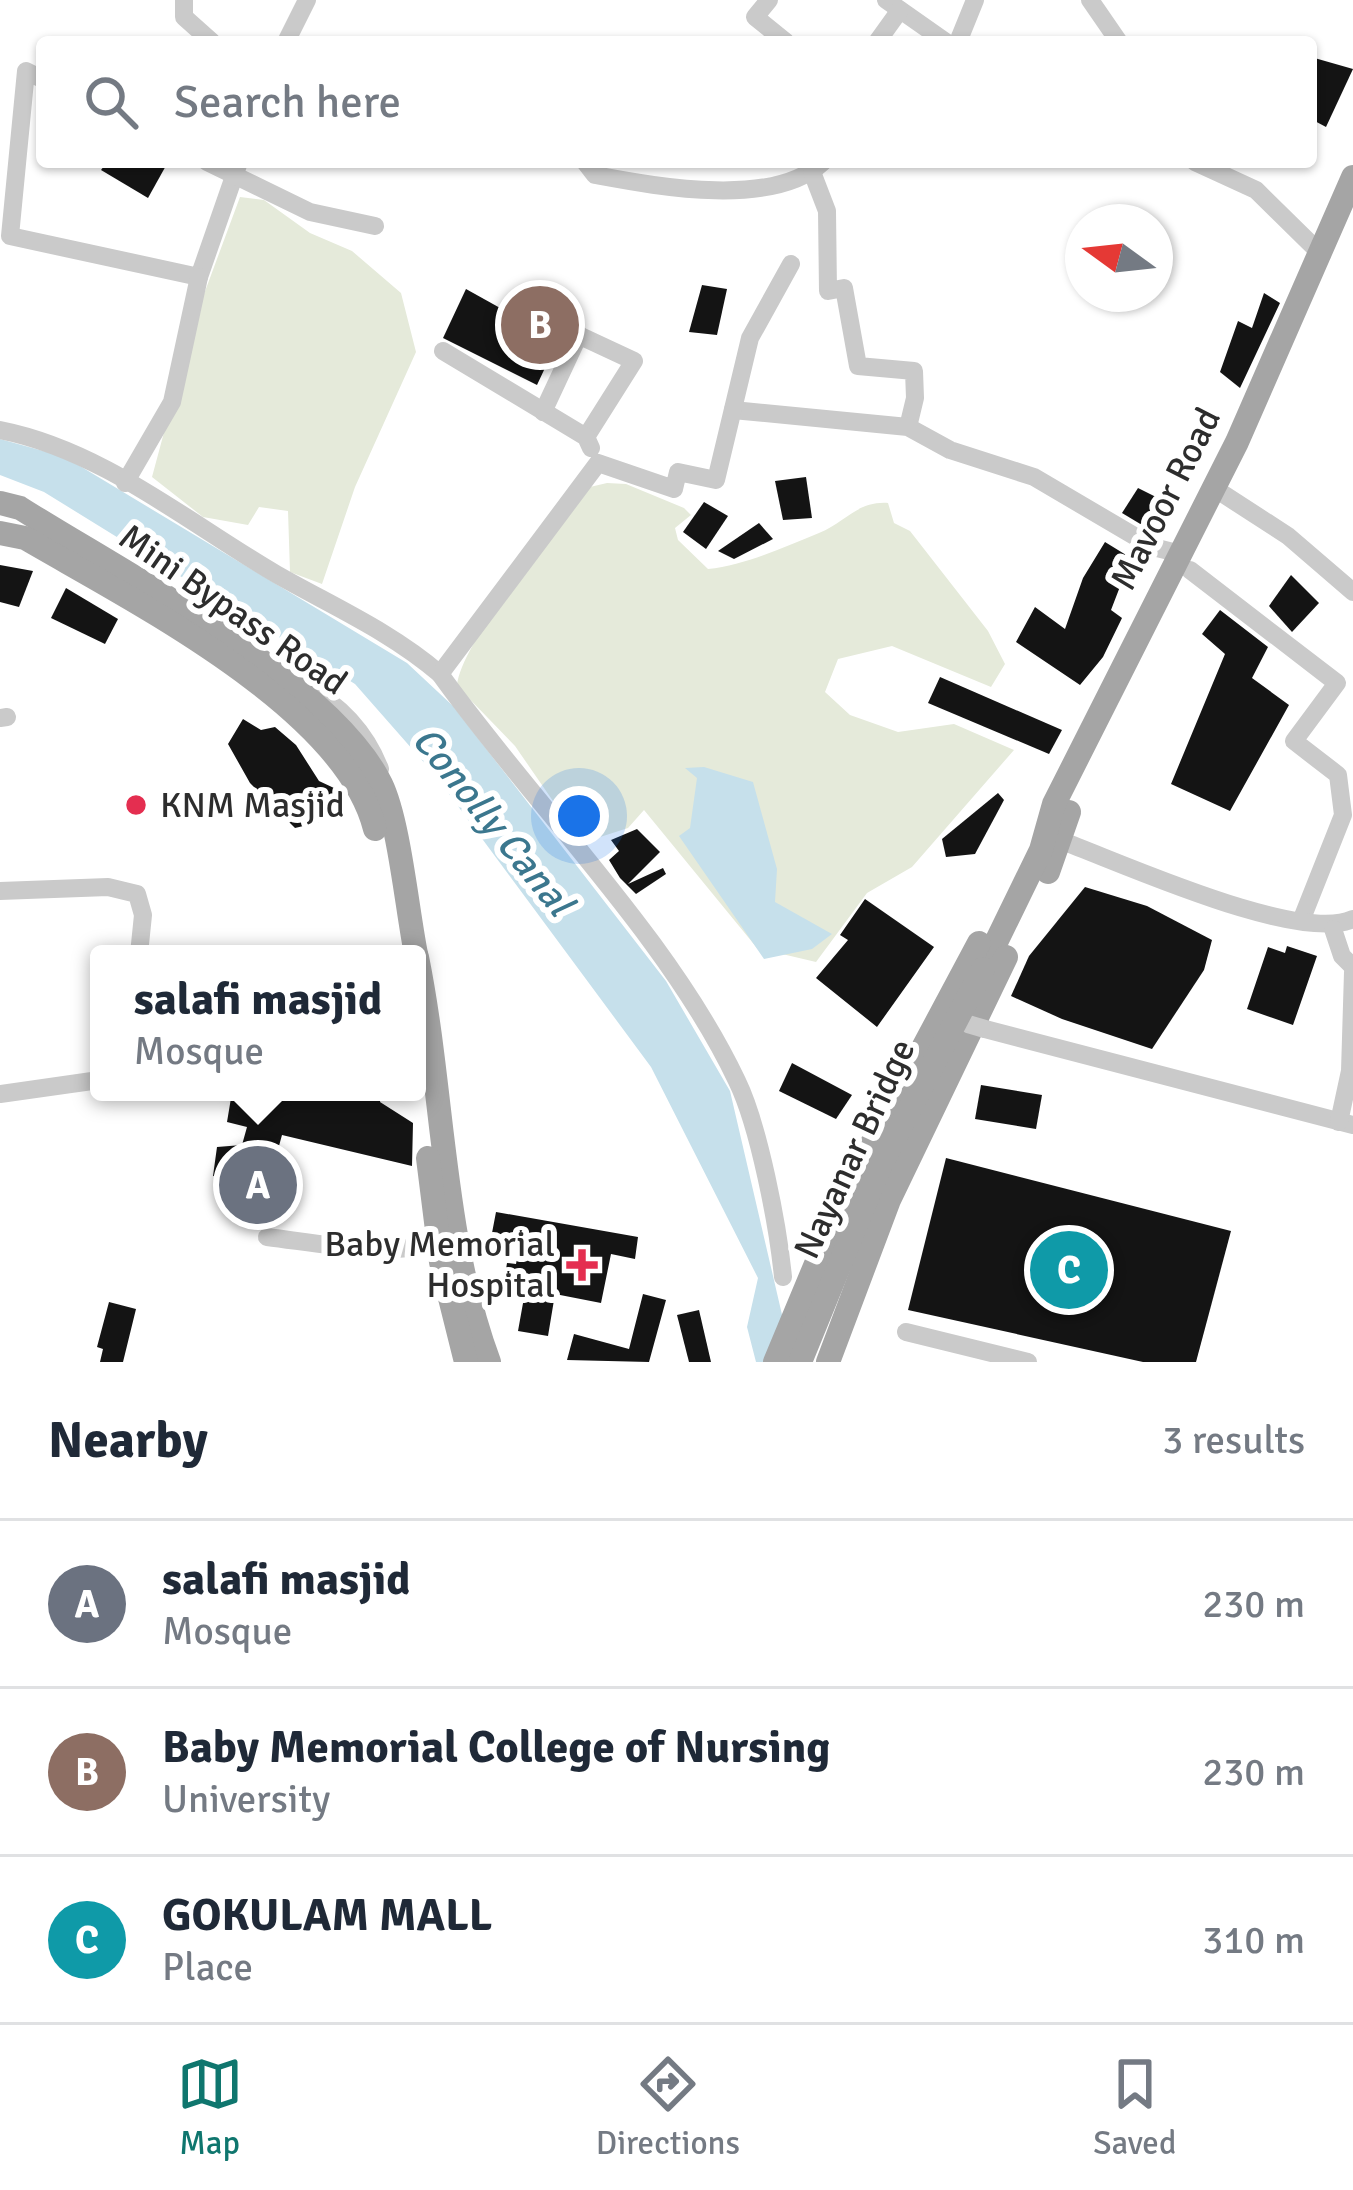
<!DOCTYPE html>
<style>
:root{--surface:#fff;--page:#f2f2f3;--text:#1f2937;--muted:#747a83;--line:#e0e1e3;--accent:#0f766e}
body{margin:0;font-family:Signika,sans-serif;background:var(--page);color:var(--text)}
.compass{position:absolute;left:1065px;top:204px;width:108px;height:108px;border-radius:50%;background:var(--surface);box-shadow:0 3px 9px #0004;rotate:285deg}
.you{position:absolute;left:579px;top:816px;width:42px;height:42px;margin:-30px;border:9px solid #fff;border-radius:50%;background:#1a73e8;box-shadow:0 0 0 18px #1a73e833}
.badge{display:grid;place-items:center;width:78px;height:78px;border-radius:50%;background:var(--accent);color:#fff;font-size:39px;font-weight:700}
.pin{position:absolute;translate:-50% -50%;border:6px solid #fff;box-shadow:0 3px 12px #0006}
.popup{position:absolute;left:90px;top:945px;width:336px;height:156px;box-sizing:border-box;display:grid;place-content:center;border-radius:12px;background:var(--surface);filter:drop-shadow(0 3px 9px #0005);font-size:39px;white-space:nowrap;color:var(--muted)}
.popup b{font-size:45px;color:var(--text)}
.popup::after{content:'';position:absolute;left:50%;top:100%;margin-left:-24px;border:24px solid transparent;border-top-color:var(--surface)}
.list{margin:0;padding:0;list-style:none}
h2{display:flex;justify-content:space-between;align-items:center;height:156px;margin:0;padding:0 48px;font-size:51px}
h2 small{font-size:39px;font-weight:400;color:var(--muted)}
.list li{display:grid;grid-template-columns:78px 1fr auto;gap:36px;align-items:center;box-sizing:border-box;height:168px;padding:0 48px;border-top:3px solid var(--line)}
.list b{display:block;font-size:45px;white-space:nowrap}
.list p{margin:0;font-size:39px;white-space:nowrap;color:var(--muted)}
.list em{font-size:39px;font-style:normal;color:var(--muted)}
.icon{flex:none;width:66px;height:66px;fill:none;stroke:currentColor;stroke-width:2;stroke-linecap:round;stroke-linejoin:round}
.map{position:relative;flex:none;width:1353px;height:1362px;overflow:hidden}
.search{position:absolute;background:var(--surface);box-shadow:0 3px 9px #0004;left:36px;right:36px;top:36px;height:132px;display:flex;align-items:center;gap:30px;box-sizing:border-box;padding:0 42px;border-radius:12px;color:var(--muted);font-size:45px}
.sheet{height:660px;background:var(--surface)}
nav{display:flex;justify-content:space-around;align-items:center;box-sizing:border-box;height:168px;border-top:3px solid var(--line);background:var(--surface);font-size:33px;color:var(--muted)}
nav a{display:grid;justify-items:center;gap:6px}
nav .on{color:var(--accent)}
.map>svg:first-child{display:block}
</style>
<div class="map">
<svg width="1353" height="1362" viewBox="0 0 1353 1362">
<rect width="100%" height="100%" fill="#fff"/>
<g fill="#e5eada">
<path d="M 240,197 L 264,200 L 310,233 L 352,251 L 401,293 L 416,352 L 355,487 L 322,584 L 290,572 L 288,511 L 259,507 L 248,525 L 203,517 L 152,477 L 194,321 Z"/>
<path d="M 607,483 L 626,484 L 684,508 L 691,515 L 675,528 L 678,540 L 708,569 C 746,565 784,547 819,533 C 846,522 857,501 888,503 L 894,523 L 910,531 L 988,631 L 1005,664 L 991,687 L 892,646 L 838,659 L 825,692 L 850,715 L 898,732 L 954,724 L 1014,750 L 912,867 L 867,893 L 816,962 L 757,948 L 644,810 L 628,828 L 597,838 L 562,814 L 515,746 L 457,686 C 460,642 558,528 590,487 Z"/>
</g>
<g fill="#c6e0eb">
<path d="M 0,439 L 65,457 L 407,663 L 453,706 L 666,981 L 730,1091 L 793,1362 L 756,1362 L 747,1327 L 758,1278 L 651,1067 L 435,775 L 355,684 L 44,492 L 0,475 Z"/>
<path d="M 704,767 L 753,782 L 777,869 L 775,902 L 832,934 L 812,949 L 764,959 L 679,836 L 690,828 L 697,778 L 685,768 Z"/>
</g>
<g fill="#141414">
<path d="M 1311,57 L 1353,69 L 1326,127 L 1311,119 Z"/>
<path d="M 107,162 L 168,162 L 148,198 L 101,170 Z"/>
<path d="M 702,285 L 727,289 L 717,335 L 689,332 Z"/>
<path d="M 466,289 L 558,340 L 537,385 L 443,338 Z"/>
<path d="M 1264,293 L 1280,303 L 1240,388 L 1220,372 L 1238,321 L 1252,328 Z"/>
<path d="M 806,477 L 812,518 L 783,520 L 775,481 Z"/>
<path d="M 1138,488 L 1174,506 L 1157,534 L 1122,513 Z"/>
<path d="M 704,502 L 728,516 L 706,549 L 683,532 Z"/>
<path d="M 759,523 L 773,539 L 734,559 L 718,551 Z"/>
<path d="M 1105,542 L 1131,558 L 1111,610 L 1122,618 L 1103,657 L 1080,685 L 1016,642 L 1035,607 L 1065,629 L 1083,578 Z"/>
<path d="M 0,565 L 33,571 L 19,607 L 0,602 Z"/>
<path d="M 1291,575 L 1319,603 L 1292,632 L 1269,606 Z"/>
<path d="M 66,588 L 118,619 L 105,644 L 51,618 Z"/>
<path d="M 1220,610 L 1268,647 L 1252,678 L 1289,705 L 1230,811 L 1171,784 L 1225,654 L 1202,634 Z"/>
<path d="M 940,677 L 1062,730 L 1049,754 L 928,703 Z"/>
<path d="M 243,719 L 261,730 L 275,727 L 296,745 L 319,781 L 334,788 L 341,817 L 295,828 L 250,783 L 228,744 Z"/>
<path d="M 998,793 L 1004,800 L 975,854 L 946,857 L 942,839 Z"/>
<path d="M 637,829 L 660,852 L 628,884 L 663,868 L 666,874 L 636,894 L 620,878 L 609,860 L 619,851 L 611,840 Z"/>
<path d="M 1085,887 L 1147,906 L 1212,940 L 1204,970 L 1152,1049 L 1062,1019 L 1011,996 L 1029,956 Z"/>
<path d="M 865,899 L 934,947 L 877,1027 L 816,978 L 848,940 L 840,935 Z"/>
<path d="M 1287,946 L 1317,956 L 1293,1025 L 1247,1009 L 1268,947 L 1285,953 Z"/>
<path d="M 792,1063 L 852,1095 L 836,1119 L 779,1091 Z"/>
<path d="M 981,1085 L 1042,1095 L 1036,1129 L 975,1119 Z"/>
<path d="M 232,1092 L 382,1092 L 380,1102 L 413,1123 L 412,1166 L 282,1135 L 269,1182 L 213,1176 L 217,1147 L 242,1145 L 247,1127 L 227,1122 Z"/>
<path d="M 946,1158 L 1231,1231 L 1196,1362 L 1143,1362 L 908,1310 Z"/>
<path d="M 496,1212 L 638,1237 L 635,1259 L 611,1254 L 601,1303 L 555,1294 L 548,1336 L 518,1331 L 525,1292 L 503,1288 L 507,1263 L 516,1264 L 521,1238 L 492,1233 Z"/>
<path d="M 643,1294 L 666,1300 L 649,1362 L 567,1360 L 574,1334 L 629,1349 Z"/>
<path d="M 109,1302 L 136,1309 L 123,1362 L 100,1362 L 103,1349 L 97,1347 Z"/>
<path d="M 699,1310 L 711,1362 L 689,1362 L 677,1315 Z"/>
</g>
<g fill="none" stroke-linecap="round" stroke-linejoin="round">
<g stroke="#cacaca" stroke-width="18">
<path d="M 184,0 L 184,17 L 212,42"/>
<path d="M 769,0 L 755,17 L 786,42"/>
<path d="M 886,0 L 946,42"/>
<path d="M 1090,0 L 1119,42"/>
<path d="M 286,42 L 307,0"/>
<path d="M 877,42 L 900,10"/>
<path d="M 958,42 L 975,0"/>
<path d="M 42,79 L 26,71 L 10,236 L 199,277 L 239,162"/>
<path d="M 207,162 L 310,212 L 375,226"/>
<path d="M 585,162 L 595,175 C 655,186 773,209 823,162"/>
<path d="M 1195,162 L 1256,190 L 1322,255"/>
<path d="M 812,172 L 827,211 L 828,291 L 844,288 L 858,366 L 914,371 L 915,398 L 908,427"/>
<path d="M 516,306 L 634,361 L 586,437"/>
<path d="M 443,351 L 586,437 L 591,448"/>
<path d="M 733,410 L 908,427 L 950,450 L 1034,477 L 1153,547 L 1181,554"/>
<path d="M 543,412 L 579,335"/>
<path d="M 0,430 C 102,450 187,522 276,574 C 332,606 390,631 440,674"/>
<path d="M 125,483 L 172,402 L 199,277"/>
<path d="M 1214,488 L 1288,536 L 1353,592"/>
<path d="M 1190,570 L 1337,683 L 1294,741 L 1338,775 L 1343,815 L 1301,921"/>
<path d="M 304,686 C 339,703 366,733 380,769"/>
<path d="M 0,718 L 7,717"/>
<path d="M 1062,841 C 1122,863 1299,944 1353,919"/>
<path d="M 0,891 L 108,887 L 137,894 L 143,915 L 139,954"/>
<path d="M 1333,929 L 1342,956 L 1353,967"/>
<path d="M 985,1029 L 1353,1125"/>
<path d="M 0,1094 L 99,1080"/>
<path d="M 1339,1122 L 1350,1071 L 1353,972"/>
<path d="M 267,1237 C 324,1244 381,1256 439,1244"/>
<path d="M 783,1277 C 778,1226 759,1126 737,1081 C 670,939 533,804 440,674 L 598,463 L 674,489 L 678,472 L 716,480 L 750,338 L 791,264"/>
<path d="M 906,1332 L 1028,1362"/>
</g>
<g stroke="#a5a5a5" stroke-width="24">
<path d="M 0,503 L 20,508 C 119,571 330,680 381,784 C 399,821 407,909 416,954"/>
<path d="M 0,533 L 25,538 C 129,599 345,707 375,829"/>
<path d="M 1048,872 L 1069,812"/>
<path d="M 417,957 C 444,1091 441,1233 489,1362"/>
<path d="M 983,969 L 1041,850 L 1054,804 L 1237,442 L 1353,177"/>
<path d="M 428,1158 L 441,1262 L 466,1362"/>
<path d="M 775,1362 L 846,1192 L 979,943"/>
<path d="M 828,1362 L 889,1200 L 1006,957"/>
</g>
<path stroke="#cacaca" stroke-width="18" d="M 968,1024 L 985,1029"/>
<path stroke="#a5a5a5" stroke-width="24" d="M 800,1362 L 880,1166 L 983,969"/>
</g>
<g fill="#e42e50" stroke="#fff" stroke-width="4.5">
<circle cx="136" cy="805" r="12"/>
<path d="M576 1247h12v12h12v12h-12v12h-12v-12h-12v-12h12z"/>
</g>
<g text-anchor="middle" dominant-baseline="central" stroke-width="12" stroke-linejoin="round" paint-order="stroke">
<g font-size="36" fill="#2d2d2d" stroke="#fff">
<text transform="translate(1166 499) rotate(-63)">Mavoor Road</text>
<text transform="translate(233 610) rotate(35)">Mini Bypass Road</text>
<text transform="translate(855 1149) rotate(-65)">Nayanar Bridge</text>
</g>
<g font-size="36" fill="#2d2d2d" stroke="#fff" text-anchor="start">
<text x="160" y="805">KNM Masjid</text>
<text x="555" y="1244" text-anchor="end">Baby Memorial<tspan x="555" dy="41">Hospital</tspan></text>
</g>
<g font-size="39" font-style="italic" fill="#3b778e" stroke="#fff">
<text transform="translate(493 821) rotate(51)">Conolly Canal</text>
</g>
</g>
</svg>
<svg class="compass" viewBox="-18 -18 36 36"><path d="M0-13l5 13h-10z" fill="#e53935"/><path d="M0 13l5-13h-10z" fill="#747a83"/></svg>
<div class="you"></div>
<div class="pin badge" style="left:258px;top:1185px;background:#6b7280">A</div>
<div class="popup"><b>salafi masjid</b>Mosque</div>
<div class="pin badge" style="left:540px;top:325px;background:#8d6e63">B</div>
<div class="pin badge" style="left:1069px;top:1270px;background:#0f9aa8">C</div>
<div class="search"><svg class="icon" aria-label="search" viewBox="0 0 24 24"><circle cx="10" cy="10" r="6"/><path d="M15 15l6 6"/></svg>Search here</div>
</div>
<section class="sheet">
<h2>Nearby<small>3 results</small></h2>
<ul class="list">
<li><span class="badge" style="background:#6b7280">A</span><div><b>salafi masjid</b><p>Mosque</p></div><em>230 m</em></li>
<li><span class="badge" style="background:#8d6e63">B</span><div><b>Baby Memorial College of Nursing</b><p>University</p></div><em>230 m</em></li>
<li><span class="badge" style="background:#0f9aa8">C</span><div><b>GOKULAM MALL</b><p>Place</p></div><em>310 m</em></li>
</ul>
</section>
<nav>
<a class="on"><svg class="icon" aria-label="map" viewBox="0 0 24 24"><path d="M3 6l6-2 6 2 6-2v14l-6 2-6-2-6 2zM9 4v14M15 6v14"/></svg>Map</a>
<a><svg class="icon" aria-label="directions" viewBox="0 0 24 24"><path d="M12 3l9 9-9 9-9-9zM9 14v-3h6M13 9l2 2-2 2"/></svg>Directions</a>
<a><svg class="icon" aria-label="saved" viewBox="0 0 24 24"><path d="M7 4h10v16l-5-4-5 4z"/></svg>Saved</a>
</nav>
